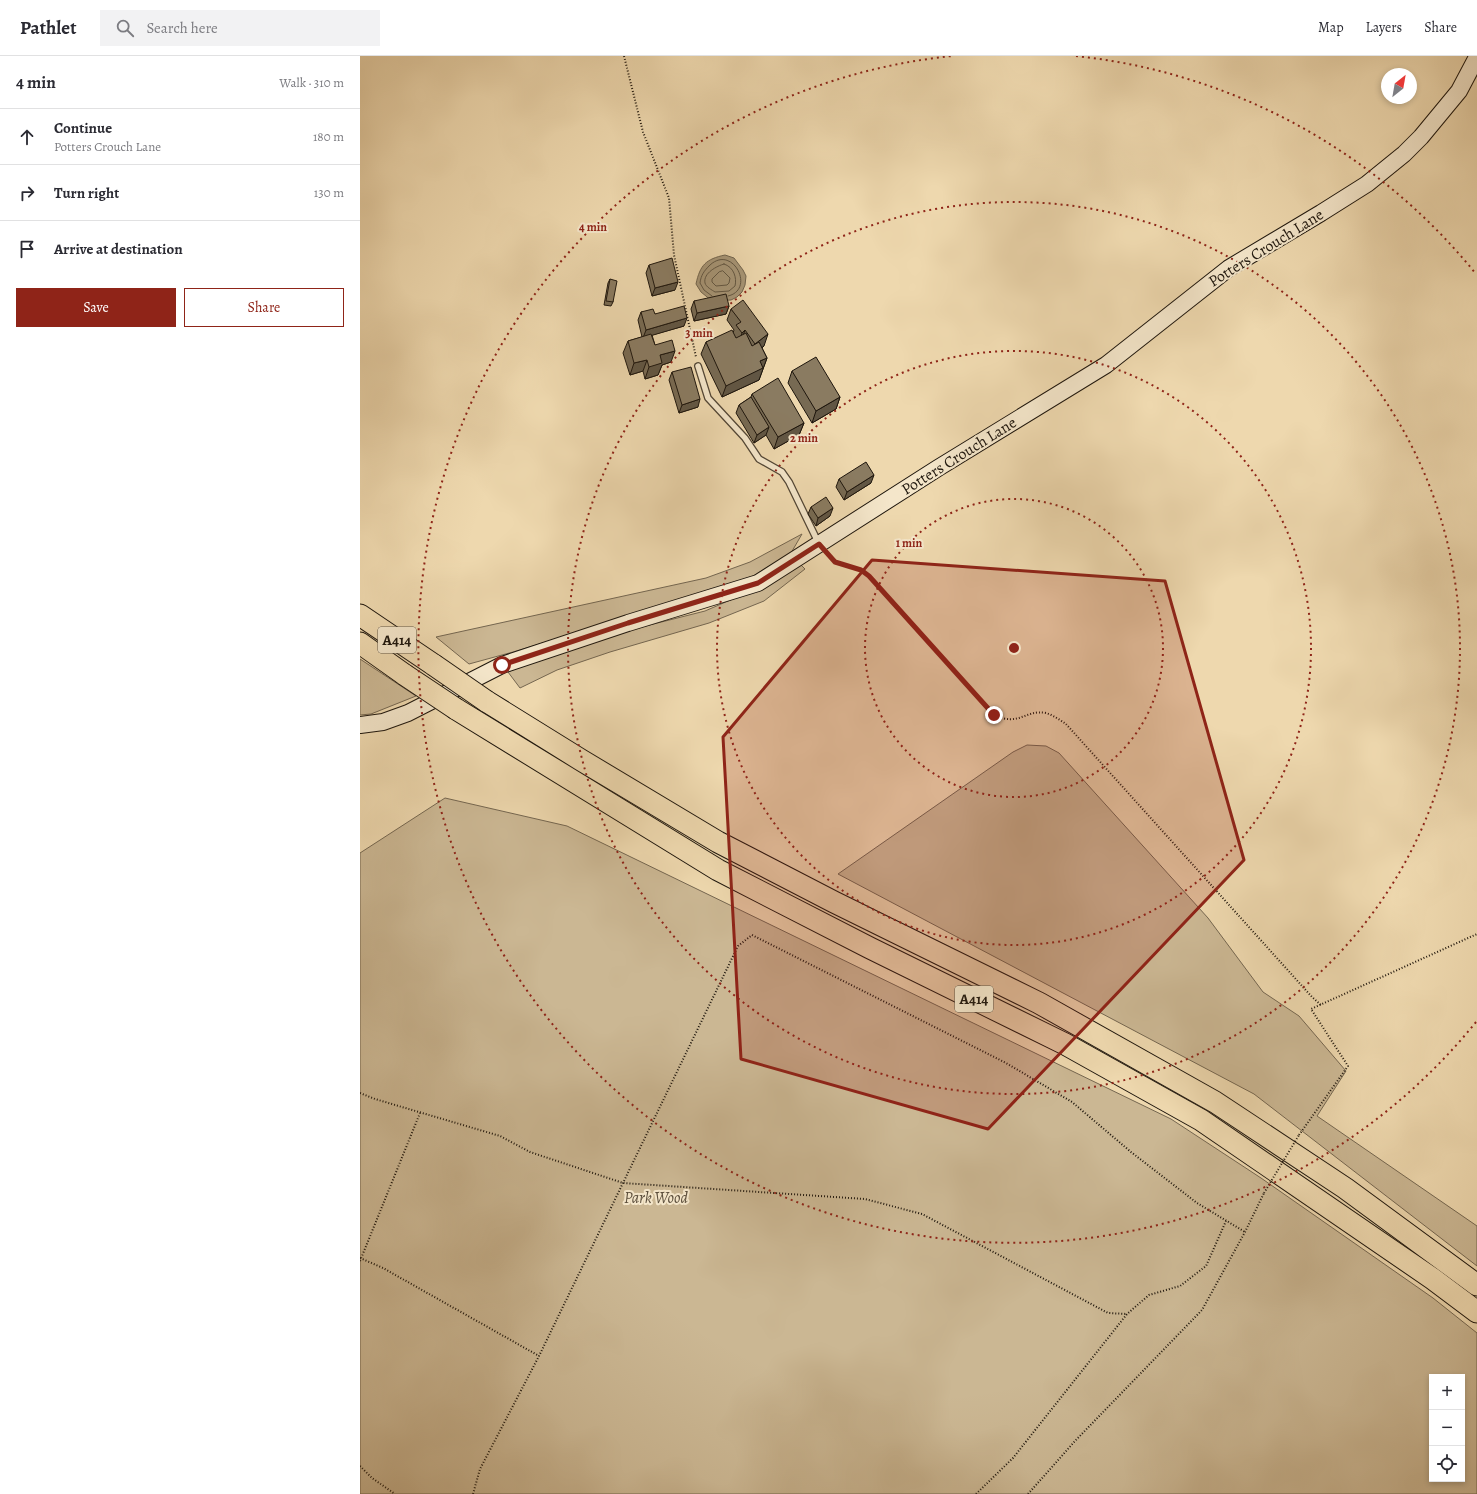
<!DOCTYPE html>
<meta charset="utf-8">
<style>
:root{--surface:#fff;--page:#f2f2f3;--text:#2b2b33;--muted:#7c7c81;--line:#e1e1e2;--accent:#8f2418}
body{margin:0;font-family:Alegreya,serif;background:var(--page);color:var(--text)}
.controls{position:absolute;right:12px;bottom:12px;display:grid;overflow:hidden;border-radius:0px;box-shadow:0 2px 6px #0003}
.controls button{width:36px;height:36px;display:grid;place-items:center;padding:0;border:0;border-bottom:1px solid var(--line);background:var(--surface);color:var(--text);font:20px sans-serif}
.compass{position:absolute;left:1021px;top:12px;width:36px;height:36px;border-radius:50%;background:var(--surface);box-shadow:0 2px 6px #0003;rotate:31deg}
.stop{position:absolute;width:12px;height:12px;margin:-9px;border:3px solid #8f2418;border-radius:50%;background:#fff}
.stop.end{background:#8f2418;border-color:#fff;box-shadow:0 1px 4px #0008}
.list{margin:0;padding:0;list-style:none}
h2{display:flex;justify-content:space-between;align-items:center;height:52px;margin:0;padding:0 16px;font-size:17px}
h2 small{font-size:13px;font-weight:400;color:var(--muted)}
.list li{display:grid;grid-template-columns:26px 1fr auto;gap:12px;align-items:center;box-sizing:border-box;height:56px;padding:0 16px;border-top:1px solid var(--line)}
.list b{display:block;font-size:15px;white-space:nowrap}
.list p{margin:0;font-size:13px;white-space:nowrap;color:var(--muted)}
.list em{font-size:13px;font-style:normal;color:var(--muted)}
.actions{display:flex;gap:8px;padding:12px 16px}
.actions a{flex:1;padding:9px 0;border:1px solid var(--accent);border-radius:0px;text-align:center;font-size:14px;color:var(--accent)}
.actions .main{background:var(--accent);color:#fff}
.icon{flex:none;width:22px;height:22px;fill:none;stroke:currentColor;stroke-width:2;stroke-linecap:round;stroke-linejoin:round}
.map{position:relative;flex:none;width:1117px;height:1438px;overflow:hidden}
header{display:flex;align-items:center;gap:24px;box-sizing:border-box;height:56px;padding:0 20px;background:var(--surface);border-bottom:1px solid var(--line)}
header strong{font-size:19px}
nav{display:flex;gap:22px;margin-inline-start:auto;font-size:14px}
.search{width:280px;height:36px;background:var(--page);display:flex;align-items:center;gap:10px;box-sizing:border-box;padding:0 14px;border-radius:0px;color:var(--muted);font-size:15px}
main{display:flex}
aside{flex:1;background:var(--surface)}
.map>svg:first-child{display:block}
</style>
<header>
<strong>Pathlet</strong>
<div class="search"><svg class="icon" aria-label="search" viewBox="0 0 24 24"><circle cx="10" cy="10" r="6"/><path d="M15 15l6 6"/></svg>Search here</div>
<nav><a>Map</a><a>Layers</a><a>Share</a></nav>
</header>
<main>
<aside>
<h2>4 min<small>Walk · 310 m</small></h2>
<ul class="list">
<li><svg class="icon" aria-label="ahead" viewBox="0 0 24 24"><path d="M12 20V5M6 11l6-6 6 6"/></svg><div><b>Continue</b><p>Potters Crouch Lane</p></div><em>180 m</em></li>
<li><svg class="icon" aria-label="right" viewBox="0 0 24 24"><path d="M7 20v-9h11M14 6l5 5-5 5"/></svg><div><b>Turn right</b></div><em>130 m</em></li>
<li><svg class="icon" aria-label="arrive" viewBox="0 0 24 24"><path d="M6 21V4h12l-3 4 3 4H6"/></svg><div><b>Arrive at destination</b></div></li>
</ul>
<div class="actions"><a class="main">Save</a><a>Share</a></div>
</aside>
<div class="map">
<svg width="1117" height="1438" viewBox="0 0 1117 1438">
<rect width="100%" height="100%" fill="#eed8ae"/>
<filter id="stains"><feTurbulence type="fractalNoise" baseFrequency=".005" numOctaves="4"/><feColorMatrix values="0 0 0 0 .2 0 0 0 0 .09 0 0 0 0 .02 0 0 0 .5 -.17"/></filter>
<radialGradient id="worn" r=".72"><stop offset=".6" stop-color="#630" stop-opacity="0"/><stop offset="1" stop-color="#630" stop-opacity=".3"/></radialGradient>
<g fill="#cbb793" stroke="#746650" fill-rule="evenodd">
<path d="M 442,478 L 431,497 L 393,520 L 346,537 L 153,596 L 109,608 L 76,581 L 346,522 L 390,506 Z"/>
<path d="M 440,508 L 445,513 L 404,545 L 349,567 L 250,596 L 197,614 L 160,632 L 148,616 L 191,598 L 258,577 L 345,555 L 398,532 Z"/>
<path d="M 0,603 L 56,640 L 11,658 L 0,659 Z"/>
<path d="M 667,689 L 686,690 L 699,697 L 848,862 L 903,936 L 939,960 L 986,1015 L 957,1060 L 1117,1170 L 1117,1210 L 894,1038 L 478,818 L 653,696 Z"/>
<path d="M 85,742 L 207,770 L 811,1063 L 901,1122 L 1073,1242 L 1117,1277 L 1117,1438 L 0,1438 L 0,797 ZM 1072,1321 L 1102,1321 L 1102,1423 L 1072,1423 Z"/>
</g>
<path fill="#a79677" stroke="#70634d" d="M 365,199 L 374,202 L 383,214 L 386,220 L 385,229 L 382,236 L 377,241 L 371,244 L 352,245 L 341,236 L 336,228 C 340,209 346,203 365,199 Z"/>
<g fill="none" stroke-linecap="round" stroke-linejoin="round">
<g stroke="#625642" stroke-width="1">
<path d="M 364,208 C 374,211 377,222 375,230 L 369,235 L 355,236 C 352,234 346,231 345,227 C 343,217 357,210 364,208 Z"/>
<path d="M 363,215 L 370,222 L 369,227 L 367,229 L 356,230 L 352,226 L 352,223 L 359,216 Z"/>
<path d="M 352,240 L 344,234 L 340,227 C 341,219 344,215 350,209 C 373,188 396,234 368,240"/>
</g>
<defs>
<path id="lane" d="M 338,310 L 348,342 L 385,382 L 399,403 L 422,416 L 429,426 L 458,486"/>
<path id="secondary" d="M 0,669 L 23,666 L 48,657 L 142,609 L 268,567 L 398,527 L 578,412 L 746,309 L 869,212 L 961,157 L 1007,128 L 1044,98 L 1061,81 L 1099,35 L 1117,1"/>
<g id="highway">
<path d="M 0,559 L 74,609"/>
<path d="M 0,587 L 45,619"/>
<path d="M 126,645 L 221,704 L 358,786 L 474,846 L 679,947 L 855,1046 L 985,1132 L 1117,1229"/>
<path d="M 96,653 L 358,814 L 510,892 L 705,988 L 841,1064 L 1073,1223 L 1117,1256"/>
</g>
</defs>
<use href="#lane" stroke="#524635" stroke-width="8"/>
<use href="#secondary" stroke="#1e160d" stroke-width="18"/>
<use href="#highway" stroke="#1e160d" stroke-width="23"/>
<g stroke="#1e160d" stroke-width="2" stroke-dasharray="1 2" stroke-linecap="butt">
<path d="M 264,0 L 283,76 L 309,142 L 314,199 L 336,301"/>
<path d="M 467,498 L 475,506 L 501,514 L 509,520 L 634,659 C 659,671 666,653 686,657 C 693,659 700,664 706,668 L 952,941 L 961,949"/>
<path d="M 0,1037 L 15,1043 L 140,1080 L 170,1096 L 263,1127 L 505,1143 L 562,1158 L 748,1257 L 767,1258"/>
<path d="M 939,1079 L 988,1010 L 951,953 L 1117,878"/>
<path d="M 0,1202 L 23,1212 L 179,1300"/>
<path d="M 0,1205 L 60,1057"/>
<path d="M 0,1410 L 12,1422 L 35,1438"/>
<path d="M 113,1438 L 120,1413 L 179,1300 L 378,890 L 392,879 L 646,1007 L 712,1046 L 771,1096 L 837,1147 L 885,1176"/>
<path d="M 616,1438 L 653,1402 L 767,1258 L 789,1239 L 820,1230 L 846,1210 L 866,1165"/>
<path d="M 668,1438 L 715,1385 L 842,1254 L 885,1176 L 904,1137"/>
</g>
<use href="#lane" stroke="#f4e6ca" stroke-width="5.5"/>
<use href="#secondary" stroke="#f4e6ca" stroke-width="16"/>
<use href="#highway" stroke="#eed8ae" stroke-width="21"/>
<defs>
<g id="highway-bridge">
<path d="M 74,609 L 126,645"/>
<path d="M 45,619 L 96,653"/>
</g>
</defs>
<use href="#highway-bridge" stroke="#1e160d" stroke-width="23" stroke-linecap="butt"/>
<path stroke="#1e160d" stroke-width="2" stroke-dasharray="1 2" stroke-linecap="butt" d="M 904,1137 L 939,1079"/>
<use href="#highway-bridge" stroke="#eed8ae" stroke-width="21"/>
</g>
<g fill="#776a53" stroke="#1e160d">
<path d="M 289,209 L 315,234 L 292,240 L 286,217 Z"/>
<path d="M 250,223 L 253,246 L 251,250 L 244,249 L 248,227 Z"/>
<path d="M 334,245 L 369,250 L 366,258 L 334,265 L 331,253 Z"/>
<path d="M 371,253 L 404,290 L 402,292 L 407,302 L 399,324 L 362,341 L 341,298 L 346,286 L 373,277 L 374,274 L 367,264 Z"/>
<path d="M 281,256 L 295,258 L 324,270 L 292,279 L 295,289 L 311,306 L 302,309 L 298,319 L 285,323 L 283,315 L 270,319 L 263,297 L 268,285 L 282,281 L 278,264 Z"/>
<path d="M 432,315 L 480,341 L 476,353 L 452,367 L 428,327 Z"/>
<path d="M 312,316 L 338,351 L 319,357 L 309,324 Z"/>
<path d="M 392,338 L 444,367 L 439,379 L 414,393 L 406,379 L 394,387 L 376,357 L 379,349 L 391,341 Z"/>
<path d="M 479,423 L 511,427 L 484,444 L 476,431 Z"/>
<path d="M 451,451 L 470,460 L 456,470 L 448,458 Z"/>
</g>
<g fill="#615644" stroke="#1e160d">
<path d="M 318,226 L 315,234 L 292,240 L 295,232 Z"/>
<path d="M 369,250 L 366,258 L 334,265 L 337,257 Z"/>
<path d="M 327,262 L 324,270 L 283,282 L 286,274 Z"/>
<path d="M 385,274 L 381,286 L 378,288 L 382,277 Z"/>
<path d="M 408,278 L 404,290 L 391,300 L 395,288 Z"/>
<path d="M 315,295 L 311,306 L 302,309 L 298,319 L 285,323 L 289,311 L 300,299 Z"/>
<path d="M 407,302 L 399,324 L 362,341 L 366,330 L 400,305 Z"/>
<path d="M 287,304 L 283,315 L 270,319 L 274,307 Z"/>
<path d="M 480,341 L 476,353 L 452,367 L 456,355 Z"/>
<path d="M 340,343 L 338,351 L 319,357 L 322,349 Z"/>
<path d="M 444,367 L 439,379 L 414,393 L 418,381 Z"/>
<path d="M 409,371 L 406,379 L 394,387 L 397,379 Z"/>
<path d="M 514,419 L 511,427 L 484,444 L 487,436 Z"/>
<path d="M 473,452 L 470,460 L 456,470 L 458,462 Z"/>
</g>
<g fill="#8a7b61" stroke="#1e160d">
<path d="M 312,202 L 318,226 L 295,232 L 289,209 Z"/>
<path d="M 250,223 L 257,225 L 253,246 L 246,245 Z"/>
<path d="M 366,238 L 369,250 L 337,257 L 334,245 Z"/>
<path d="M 383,244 L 408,278 L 395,288 L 385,274 L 382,277 L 376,269 L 381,266 L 371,253 Z"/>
<path d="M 324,250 L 327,262 L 286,274 L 281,256 L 293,253 L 295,258 Z"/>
<path d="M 372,274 L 376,282 L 386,277 L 392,290 L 399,286 L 407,302 L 400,305 L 403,312 L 366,330 L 346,286 Z"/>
<path d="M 291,278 L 295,289 L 312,284 L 315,295 L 300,299 L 302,307 L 289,311 L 287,304 L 274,307 L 268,285 Z"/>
<path d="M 456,301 L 480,341 L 456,355 L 432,315 Z"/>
<path d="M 331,311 L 340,343 L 322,349 L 312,316 Z"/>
<path d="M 418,322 L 444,367 L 418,381 L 392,338 Z"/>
<path d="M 391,341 L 409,371 L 397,379 L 379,349 Z"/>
<path d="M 506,406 L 514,419 L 487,436 L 479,423 Z"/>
<path d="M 466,441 L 473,452 L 458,462 L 451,451 Z"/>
</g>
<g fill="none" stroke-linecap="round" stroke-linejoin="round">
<path stroke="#8f2418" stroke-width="5" d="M 142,609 L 268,567 L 398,527 L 459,488 L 475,506 L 501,514 L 509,520 L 634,659"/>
</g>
<path fill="#8f2418" fill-opacity="0.2" stroke="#8f2418" stroke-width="3" stroke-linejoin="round" d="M 512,504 L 805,525 L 884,804 L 628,1073 L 381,1003 L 363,681 Z"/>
<g fill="none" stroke="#8f2418" stroke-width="2" stroke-dasharray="2 4">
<circle cx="654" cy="592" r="149"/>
<circle cx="654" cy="592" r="297"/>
<circle cx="654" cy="592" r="446"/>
<path d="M1116 966A595 595 0 1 1 592 0M716 0A595 595 0 0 1 1116 218"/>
</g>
<g text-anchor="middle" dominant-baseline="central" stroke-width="4" stroke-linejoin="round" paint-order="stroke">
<g fill="#f4e6ca" stroke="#5e5446" stroke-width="1">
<rect x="18" y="571" width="38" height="26" rx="3"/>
<rect x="595" y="930" width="38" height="26" rx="3"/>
</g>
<g font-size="15" font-weight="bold" fill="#1e160d">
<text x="37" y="584">A414</text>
<text x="614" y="943">A414</text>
</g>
<g font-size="16" fill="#1e160d" stroke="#f4e6ca">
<text transform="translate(906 192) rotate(-32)">Potters Crouch Lane</text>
<text transform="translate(599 400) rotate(-32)">Potters Crouch Lane</text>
</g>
<g font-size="16" font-style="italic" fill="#5b4e3c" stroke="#f4e6ca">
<text x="296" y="1142">Park Wood</text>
</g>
</g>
<circle cx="654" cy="592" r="6" fill="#8f2418" stroke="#f4e6ca" stroke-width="2"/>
<g font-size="12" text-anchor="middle" font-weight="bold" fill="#8f2418" stroke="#f4e6ca" stroke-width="4" stroke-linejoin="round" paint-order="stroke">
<text x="233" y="175">4 min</text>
<text x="339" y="281">3 min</text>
<text x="444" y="386">2 min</text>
<text x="549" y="491">1 min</text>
</g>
<rect width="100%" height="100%" filter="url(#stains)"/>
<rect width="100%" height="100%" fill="url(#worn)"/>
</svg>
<div class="controls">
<button>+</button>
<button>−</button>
<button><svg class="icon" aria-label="locate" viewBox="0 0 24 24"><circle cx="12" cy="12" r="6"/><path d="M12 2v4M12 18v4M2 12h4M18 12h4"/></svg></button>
</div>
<svg class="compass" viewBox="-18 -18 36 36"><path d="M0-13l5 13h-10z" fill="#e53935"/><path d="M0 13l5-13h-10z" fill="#7c7c81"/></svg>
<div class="stop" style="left:142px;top:609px"></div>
<div class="stop end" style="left:634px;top:659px"></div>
</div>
</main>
